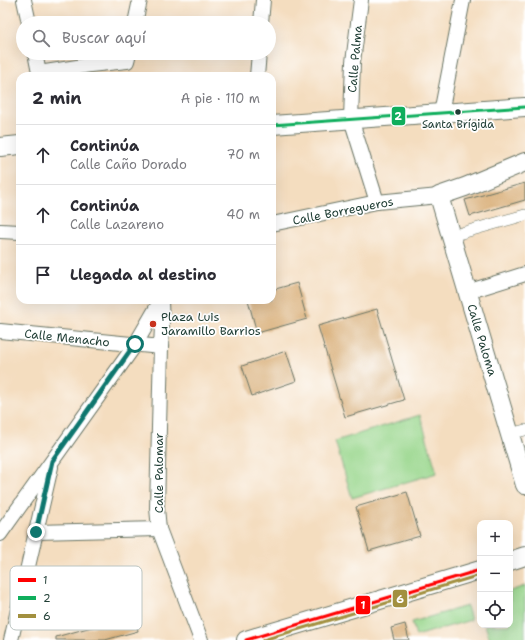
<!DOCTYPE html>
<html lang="es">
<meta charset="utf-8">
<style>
:root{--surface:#fff;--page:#f7f7f7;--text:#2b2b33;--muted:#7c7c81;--line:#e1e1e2}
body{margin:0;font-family:"Shantell Sans",sans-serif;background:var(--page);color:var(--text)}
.controls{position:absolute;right:12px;bottom:12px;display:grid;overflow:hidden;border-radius:8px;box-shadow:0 4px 16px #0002}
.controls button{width:36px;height:36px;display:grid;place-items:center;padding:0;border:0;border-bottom:1px solid var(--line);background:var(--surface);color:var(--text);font:20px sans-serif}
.stop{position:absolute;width:12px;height:12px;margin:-9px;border:3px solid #0f766e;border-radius:50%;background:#fff}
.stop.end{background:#0f766e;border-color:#fff;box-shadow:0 1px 4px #0008}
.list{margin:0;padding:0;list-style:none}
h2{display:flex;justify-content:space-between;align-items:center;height:52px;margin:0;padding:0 16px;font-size:17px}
h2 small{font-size:13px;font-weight:400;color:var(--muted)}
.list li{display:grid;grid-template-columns:26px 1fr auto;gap:12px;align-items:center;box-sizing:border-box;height:60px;padding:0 16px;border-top:1px solid var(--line)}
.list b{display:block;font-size:15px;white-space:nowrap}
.list p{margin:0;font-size:13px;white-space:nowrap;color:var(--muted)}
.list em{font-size:13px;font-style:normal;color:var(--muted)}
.icon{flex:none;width:22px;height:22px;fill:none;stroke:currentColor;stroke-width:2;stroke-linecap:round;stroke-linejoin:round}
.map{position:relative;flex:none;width:525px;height:640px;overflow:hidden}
.search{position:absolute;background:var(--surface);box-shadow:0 4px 16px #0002;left:16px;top:16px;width:260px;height:44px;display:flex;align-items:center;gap:10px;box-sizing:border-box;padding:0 14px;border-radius:22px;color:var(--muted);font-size:15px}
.panel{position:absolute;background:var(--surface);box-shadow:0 4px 16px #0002;left:16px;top:72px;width:260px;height:232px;border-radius:12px}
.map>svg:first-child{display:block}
</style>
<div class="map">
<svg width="525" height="640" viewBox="0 0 525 640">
<rect width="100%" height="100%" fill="#fff"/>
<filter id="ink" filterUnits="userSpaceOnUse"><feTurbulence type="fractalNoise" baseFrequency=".025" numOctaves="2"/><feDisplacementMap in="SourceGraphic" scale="8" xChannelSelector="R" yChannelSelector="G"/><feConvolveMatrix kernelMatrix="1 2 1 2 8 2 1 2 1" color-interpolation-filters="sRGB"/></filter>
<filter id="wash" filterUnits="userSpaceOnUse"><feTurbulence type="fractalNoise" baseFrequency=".012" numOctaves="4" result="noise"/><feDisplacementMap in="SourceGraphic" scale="16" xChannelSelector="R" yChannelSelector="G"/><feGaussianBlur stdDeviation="0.9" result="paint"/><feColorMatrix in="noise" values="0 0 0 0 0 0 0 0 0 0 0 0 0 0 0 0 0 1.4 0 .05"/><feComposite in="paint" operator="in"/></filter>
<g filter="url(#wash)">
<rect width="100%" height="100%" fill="#f4ddbf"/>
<g fill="#98d68b" stroke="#5c8a60">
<path d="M 420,415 L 437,473 L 352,498 L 335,441 Z"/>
<path d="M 525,586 L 525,640 L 490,640 L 485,625 L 510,625 L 510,591 Z"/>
<path d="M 467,606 L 471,620 L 416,636 L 412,622 Z"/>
</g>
<g id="blocks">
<g fill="#d6a96e">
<path d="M 525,183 L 525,200 L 470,216 L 465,200 Z"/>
<path d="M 297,283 L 307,319 L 257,333 L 248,300 L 272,300 L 272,290 Z"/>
<path d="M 377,309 L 404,400 L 345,417 L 318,326 Z"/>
<path d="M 286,351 L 296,381 L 252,396 L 242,366 Z"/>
<path d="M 407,492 L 420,536 L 369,551 L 356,507 Z"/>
<path d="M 134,615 L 138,631 L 105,640 L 56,640 L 56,637 Z"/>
<path d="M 405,624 L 409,640 L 394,640 L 391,628 Z"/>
</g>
</g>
</g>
<g filter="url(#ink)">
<use href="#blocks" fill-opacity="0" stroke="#6a7565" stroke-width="1"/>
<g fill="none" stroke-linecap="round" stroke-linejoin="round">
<defs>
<g id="pedestrian">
<path d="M 451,236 L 525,215"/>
<path d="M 510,434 L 525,430"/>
</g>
<g id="minor">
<path d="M 24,0 L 29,23"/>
<path d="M 361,0 L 353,62 L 351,119 L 377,202"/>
<path d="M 135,23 L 140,0"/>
<path d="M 261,23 L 263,0"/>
<path d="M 35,53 L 39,73 L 90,65 L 127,61 L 129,53"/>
<path d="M 257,76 L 259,53"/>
<path d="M 441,113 L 463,0"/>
<path d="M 272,224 L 377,202 L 439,196"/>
<path d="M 0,231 L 20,232"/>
<path d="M 467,292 L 525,274"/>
<path d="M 161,301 L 162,326 L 161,347 L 157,508 L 159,529 L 201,640"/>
<path d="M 0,331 L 161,347"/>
<path d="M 36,532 L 159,529"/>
<path d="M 0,534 L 135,345 L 161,300"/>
<path d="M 11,640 L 51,467"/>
</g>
<g id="tertiary">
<path d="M 272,125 L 525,107"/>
<path d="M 0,147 L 20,145"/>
<path d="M 525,162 L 465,187 L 439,196 L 525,485"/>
<path d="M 510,561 L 525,556"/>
<path d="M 246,640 L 480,570"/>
</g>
</defs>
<use href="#pedestrian" stroke="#6a7565" stroke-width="12"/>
<use href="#minor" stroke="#6a7565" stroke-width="16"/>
<use href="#tertiary" stroke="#6a7565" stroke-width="20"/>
<use href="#pedestrian" stroke="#fff" stroke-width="11"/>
<use href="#minor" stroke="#fff" stroke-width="14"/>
<use href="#tertiary" stroke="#fff" stroke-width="18"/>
<defs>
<path id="bus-1" d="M 246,640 L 480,570"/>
<path id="bus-2" d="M 272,125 L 525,107"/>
<path id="bus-3" d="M 263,640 L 480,575"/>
</defs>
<use href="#bus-1" stroke="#fff" stroke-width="6"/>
<use href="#bus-2" stroke="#fff" stroke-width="6"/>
<use href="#bus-3" stroke="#fff" stroke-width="6"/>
<use href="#bus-1" stroke="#f00" stroke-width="3"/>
<use href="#bus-2" stroke="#0fae5c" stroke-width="3"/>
<use href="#bus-3" stroke="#a2903f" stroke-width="3"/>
</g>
</g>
<g fill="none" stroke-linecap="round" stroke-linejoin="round" filter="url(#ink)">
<path stroke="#0f766e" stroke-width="5" d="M 36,532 L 52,461 L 135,344"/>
</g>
<circle fill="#1f3d34" stroke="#fff" stroke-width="1.5" cx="458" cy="112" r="3.5"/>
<circle fill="#c8321e" stroke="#fff" stroke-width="1.5" cx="153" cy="324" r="4"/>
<g text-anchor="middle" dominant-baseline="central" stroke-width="3.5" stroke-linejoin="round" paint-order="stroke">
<g font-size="11" fill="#1f3d34" stroke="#fff">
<text x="458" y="124">Santa Brígida</text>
</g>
<g font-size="12" fill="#1f3d34" stroke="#fff">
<text transform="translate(355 59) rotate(-85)">Calle Palma</text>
<text transform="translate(343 211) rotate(-11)">Calle Borregueros</text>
<text transform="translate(67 338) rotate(6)">Calle Menacho</text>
<text transform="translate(482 340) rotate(73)">Calle Paloma</text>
<text transform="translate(159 473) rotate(-90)">Calle Palomar</text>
</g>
<g font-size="12" fill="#1f3d34" stroke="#fff" text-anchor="start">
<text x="161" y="317">Plaza Luis<tspan x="161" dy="14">Jaramillo Barrios</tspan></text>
</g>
</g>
<rect x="10" y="566" width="132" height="64" rx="6" fill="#fff" stroke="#bcc5c2" stroke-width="1"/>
<rect x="18" y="578" width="18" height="4" fill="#f00"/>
<rect x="18" y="596" width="18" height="4" fill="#0fae5c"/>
<rect x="18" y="614" width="18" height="4" fill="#a2903f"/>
<g font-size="11" fill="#1f3d34">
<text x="43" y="584">1</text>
<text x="43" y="602">2</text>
<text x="43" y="620">6</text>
</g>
<g stroke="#fff" stroke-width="1.5">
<rect x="391" y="106" width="15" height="20" rx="4" fill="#0fae5c"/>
<rect x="392" y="589" width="16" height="19" rx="4" fill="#a2903f"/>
<rect x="355" y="595" width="16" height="20" rx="4" fill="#f00"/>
</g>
<g font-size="11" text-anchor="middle" font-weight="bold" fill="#fff">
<text x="398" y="120">2</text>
<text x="400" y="603">6</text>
<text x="363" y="609">1</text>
</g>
</svg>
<div class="controls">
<button>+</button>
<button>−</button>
<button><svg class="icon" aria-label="locate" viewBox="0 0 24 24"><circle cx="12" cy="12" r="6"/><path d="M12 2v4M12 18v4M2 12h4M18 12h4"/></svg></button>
</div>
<div class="stop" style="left:135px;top:344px"></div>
<div class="stop end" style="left:36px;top:532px"></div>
<div class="search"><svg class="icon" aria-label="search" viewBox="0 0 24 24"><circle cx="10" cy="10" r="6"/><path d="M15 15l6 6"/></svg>Buscar aquí</div>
<section class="panel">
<h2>2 min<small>A pie · 110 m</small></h2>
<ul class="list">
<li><svg class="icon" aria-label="ahead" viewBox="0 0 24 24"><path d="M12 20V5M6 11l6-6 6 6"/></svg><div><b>Continúa</b><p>Calle Caño Dorado</p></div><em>70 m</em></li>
<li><svg class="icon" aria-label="ahead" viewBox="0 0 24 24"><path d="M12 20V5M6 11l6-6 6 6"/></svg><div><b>Continúa</b><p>Calle Lazareno</p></div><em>40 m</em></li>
<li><svg class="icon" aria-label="arrive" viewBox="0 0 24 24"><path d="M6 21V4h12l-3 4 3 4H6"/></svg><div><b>Llegada al destino</b></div></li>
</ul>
</section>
</div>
